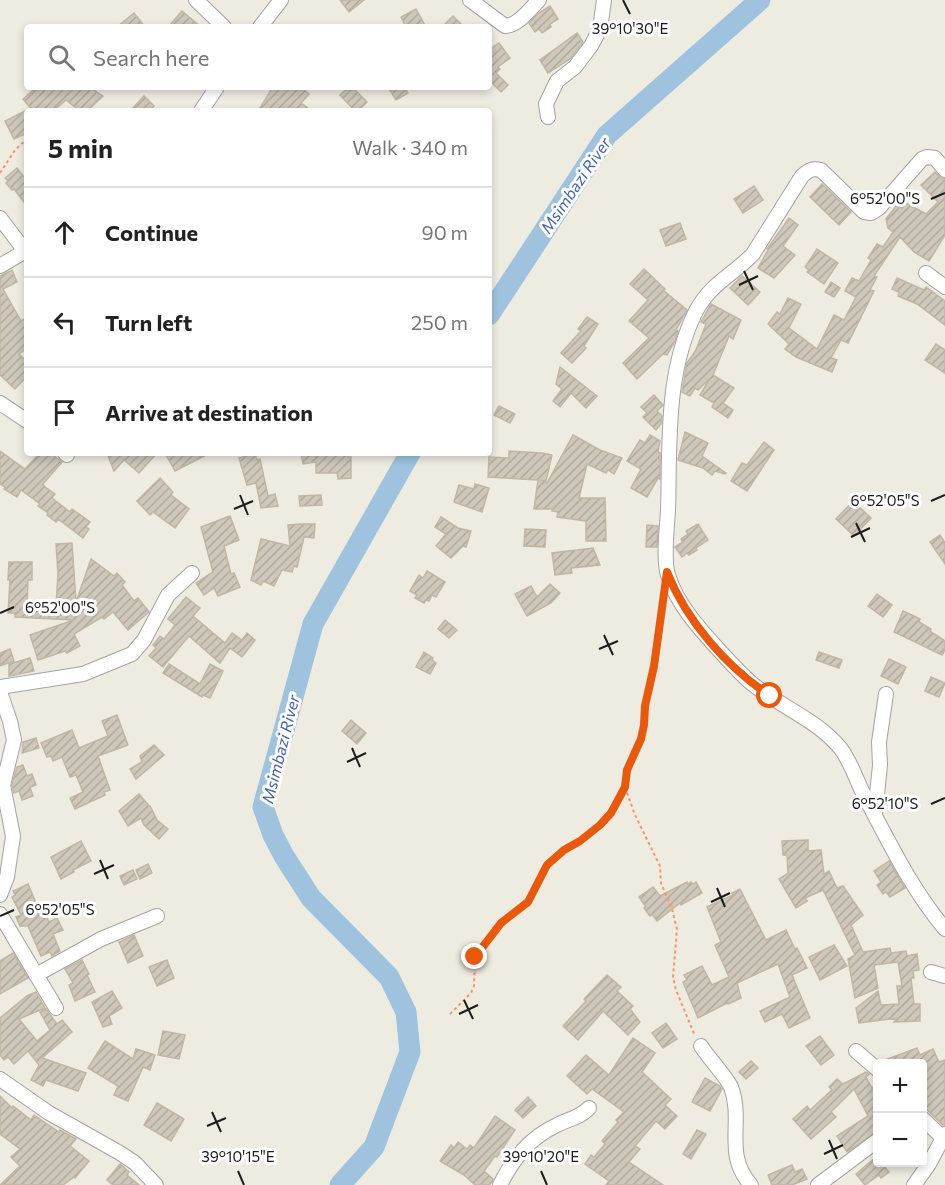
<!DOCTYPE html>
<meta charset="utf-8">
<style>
:root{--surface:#fff;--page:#f6f6f6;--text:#222;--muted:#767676;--line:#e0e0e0}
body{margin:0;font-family:Commissioner,sans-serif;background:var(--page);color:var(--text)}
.controls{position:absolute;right:18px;bottom:18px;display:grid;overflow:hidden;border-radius:6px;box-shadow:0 3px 9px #0003}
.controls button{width:54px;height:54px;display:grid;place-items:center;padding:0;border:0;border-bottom:2px solid var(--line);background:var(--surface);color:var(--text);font:30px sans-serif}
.stop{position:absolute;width:18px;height:18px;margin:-14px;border:4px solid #ea580c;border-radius:50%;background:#fff}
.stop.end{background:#ea580c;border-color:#fff;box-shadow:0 2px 6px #0008}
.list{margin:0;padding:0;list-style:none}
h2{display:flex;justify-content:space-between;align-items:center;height:78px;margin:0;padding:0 24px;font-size:26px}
h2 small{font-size:20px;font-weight:400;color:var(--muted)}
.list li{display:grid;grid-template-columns:39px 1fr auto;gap:18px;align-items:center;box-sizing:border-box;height:90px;padding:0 24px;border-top:2px solid var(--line)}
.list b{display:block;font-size:22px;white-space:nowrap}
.list em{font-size:20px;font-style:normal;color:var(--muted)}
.icon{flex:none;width:33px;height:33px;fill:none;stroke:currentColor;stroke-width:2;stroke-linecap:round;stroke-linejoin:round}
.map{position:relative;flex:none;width:945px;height:1185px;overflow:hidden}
.search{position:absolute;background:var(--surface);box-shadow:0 3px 9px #0003;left:24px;top:24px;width:468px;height:66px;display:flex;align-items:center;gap:15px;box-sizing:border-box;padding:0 21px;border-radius:6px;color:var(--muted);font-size:22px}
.panel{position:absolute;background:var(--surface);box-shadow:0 3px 9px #0003;left:24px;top:108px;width:468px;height:348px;border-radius:6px}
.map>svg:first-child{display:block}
</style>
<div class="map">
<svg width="945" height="1185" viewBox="0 0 945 1185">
<defs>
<pattern id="building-hatch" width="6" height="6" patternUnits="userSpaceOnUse" patternTransform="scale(1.5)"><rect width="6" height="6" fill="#cec7ba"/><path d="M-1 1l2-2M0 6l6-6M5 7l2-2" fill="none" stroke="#b0aa9f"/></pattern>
</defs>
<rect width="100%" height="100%" fill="#eeece1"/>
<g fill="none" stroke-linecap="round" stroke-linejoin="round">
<g stroke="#9fc3de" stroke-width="21">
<path d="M 489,315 L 607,135 L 760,0"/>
<path d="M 340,1185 L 374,1147 L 410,1052 L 406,1012 L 389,977 L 311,898 L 284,856 L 273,835 L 263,807 L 313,624 L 410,453"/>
</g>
</g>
<g fill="url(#building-hatch)" stroke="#c0b6a3" stroke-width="1.5">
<path d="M 340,0 L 364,0 L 349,12 Z"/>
<path d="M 550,6 L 558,19 L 550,24 L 551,27 L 542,33 L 539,29 L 535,32 L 529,23 L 539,13 Z"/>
<path d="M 416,9 L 426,27 L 406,27 L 401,17 Z"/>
<path d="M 182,11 L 201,27 L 168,27 Z"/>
<path d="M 134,13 L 145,27 L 117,27 Z"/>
<path d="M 453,16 L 464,27 L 442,27 Z"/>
<path d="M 577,33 L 583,42 L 570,59 L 548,73 L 540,60 Z"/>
<path d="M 499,43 L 510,58 L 498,67 L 500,69 L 496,73 L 508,85 L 501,92 L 489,80 L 489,54 L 491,57 L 494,54 L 490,49 Z"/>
<path d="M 37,87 L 89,87 L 103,96 L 87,111 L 80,111 L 66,100 L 53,111 L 33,111 L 23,99 Z"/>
<path d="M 273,87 L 301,87 L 309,94 L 301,103 L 312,111 L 258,111 Z"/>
<path d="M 349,87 L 352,87 L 367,102 L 358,111 L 355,111 L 340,95 Z"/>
<path d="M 388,87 L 404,87 L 408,93 L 396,100 Z"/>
<path d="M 144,96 L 154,106 L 149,111 L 130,111 Z"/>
<path d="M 27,110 L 27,133 L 14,139 L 5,121 Z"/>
<path d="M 17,168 L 27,181 L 27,206 L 14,189 L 12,190 L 6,183 L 8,181 L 5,178 Z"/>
<path d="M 935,172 L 941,178 L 945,179 L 945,235 L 929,261 L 914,252 L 900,237 L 874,276 L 877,277 L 870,290 L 874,291 L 848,343 L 841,340 L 831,358 L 837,360 L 832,372 L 796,357 L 785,349 L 789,344 L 768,324 L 777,312 L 780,314 L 788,298 L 801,304 L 789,328 L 817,349 L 834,315 L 844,320 L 856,297 L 845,291 L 852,278 L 859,281 L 871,260 L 868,258 L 877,244 L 883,247 L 893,232 L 888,228 L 886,219 L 897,205 L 902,208 L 906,203 L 926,214 L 938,202 L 921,185 Z"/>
<path d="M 822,184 L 851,212 L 839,225 L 810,197 Z"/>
<path d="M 754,186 L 763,200 L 743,213 L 734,199 Z"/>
<path d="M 789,218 L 798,225 L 783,246 L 795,255 L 774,278 L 758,268 L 768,250 L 767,249 Z"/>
<path d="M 680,223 L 686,239 L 666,246 L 660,230 Z"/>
<path d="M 817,249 L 838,263 L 824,284 L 807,272 L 809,270 L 805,267 Z"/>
<path d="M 644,269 L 665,289 L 663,290 L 687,310 L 676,330 L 678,331 L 675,341 L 667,355 L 663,354 L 637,379 L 623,363 L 649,338 L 629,321 L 648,300 L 630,284 Z"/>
<path d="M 12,270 L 17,282 L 3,289 L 21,321 L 27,317 L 27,348 L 19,354 L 27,362 L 27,376 L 15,389 L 0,375 L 0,276 Z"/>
<path d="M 742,276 L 760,292 L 748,305 L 730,288 Z"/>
<path d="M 897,278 L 924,290 L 926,287 L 945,301 L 945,325 L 917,304 L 898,296 L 899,292 L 892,289 Z"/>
<path d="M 831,282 L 840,288 L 834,297 L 825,292 Z"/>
<path d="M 711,304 L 741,320 L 733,339 L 729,336 L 713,375 L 734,388 L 723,403 L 733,410 L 728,418 L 712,407 L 714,403 L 700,395 L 710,378 L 698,390 L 695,388 L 690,396 L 682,392 L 687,363 L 696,350 L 706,324 L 701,322 Z"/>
<path d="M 587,317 L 598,324 L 584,346 L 586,348 L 572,363 L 561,353 L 581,331 L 578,329 Z"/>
<path d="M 936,344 L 945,350 L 945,373 L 925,360 Z"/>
<path d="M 560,367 L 597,396 L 586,408 L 571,393 L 560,407 L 553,401 L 562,389 L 556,384 Z"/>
<path d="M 654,395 L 663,405 L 657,411 L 662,416 L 661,424 L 656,430 L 643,417 L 647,413 L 641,407 Z"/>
<path d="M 499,406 L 515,414 L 510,423 L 494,415 Z"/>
<path d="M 685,432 L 708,443 L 702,456 L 726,473 L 725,474 L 715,471 L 712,475 L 703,468 L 678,460 Z"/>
<path d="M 573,435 L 600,450 L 622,458 L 614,474 L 608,470 L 606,473 L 587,464 L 579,498 L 605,498 L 606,541 L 586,541 L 586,521 L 557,517 L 558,512 L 552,511 L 553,509 L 534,509 L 538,480 L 488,477 L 489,457 L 509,458 L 509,451 L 542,453 L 552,455 L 546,481 L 540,480 L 547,483 Z"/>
<path d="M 650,435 L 660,441 L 658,452 L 660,453 L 660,479 L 658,478 L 647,497 L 631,488 L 641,469 L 627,461 L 640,440 L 645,443 Z"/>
<path d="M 764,442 L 774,450 L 747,491 L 731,481 L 742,463 L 747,465 Z"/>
<path d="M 0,451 L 25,469 L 40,453 L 50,453 L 62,462 L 43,484 L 45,487 L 55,494 L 52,498 L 70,512 L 72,509 L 90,522 L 86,527 L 89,529 L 83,538 L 58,519 L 56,522 L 47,515 L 48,513 L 38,506 L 40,504 L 21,490 L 17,497 L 4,489 L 5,487 L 0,484 Z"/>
<path d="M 107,453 L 157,453 L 139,473 L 124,460 L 114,471 Z"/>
<path d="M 165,453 L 210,453 L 175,471 Z"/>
<path d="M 301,453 L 347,453 L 348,457 L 351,457 L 351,478 L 338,479 L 337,473 L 316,473 L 316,462 L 303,464 Z"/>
<path d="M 255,454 L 257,460 L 260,459 L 268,496 L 275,494 L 278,506 L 261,508 L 256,483 L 247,485 L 239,458 Z"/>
<path d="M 160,478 L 173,492 L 171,495 L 189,509 L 175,528 L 153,512 L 150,515 L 137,501 Z"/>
<path d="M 475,484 L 489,488 L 482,512 L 454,502 L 459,485 L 474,489 Z"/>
<path d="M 321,495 L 322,505 L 300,506 L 299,496 Z"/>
<path d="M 853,501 L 871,518 L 854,536 L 836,519 Z"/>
<path d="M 230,516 L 239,540 L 224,546 L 231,574 L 234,573 L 240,587 L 218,596 L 214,588 L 204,595 L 196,583 L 213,572 L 201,527 Z"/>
<path d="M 441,517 L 458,528 L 471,531 L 466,547 L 463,546 L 451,558 L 436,546 L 446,534 L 435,527 Z"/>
<path d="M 300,524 L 315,524 L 314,538 L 304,537 L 297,567 L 294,566 L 292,572 L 282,570 L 274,586 L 263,581 L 261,585 L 251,580 L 261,539 L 290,546 L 288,525 Z"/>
<path d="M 698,524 L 708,540 L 696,548 L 697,550 L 689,555 L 687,553 L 682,557 L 675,547 L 683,542 L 681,539 L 688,534 L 686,531 Z"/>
<path d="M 647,525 L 658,526 L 657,547 L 646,547 Z"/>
<path d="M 525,529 L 546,530 L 545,547 L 524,546 Z"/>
<path d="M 940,535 L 945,543 L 945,564 L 930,542 Z"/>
<path d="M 72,543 L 76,602 L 91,559 L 114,576 L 117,573 L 125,582 L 122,585 L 134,601 L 138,598 L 149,612 L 128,630 L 113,612 L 104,619 L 102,617 L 74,634 L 80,646 L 67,653 L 65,651 L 38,660 L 30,635 L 74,620 L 15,617 L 15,613 L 8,613 L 10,580 L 8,580 L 9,562 L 32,562 L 32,580 L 28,580 L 27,606 L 56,607 L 58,573 L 56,544 Z"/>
<path d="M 593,548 L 600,565 L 571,568 L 572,573 L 555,575 L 552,553 Z"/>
<path d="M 427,571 L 445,582 L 436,597 L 432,595 L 429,601 L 426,600 L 424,603 L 415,598 L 417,595 L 410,591 L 419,575 L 423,578 Z"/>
<path d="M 550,584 L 560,593 L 551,603 L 527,616 L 515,594 L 531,586 L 537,597 Z"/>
<path d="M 877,594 L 892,605 L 883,617 L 868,606 Z"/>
<path d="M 186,597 L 200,608 L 193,616 L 225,643 L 232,633 L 242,640 L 247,633 L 255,640 L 242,657 L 230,648 L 220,663 L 189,636 L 163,667 L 149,656 L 156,648 L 153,645 L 160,636 L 164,639 L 175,625 L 168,619 Z"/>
<path d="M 903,611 L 920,619 L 919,622 L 931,629 L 930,631 L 945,641 L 945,650 L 942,655 L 894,632 Z"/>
<path d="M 445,620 L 457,630 L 449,638 L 438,629 Z"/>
<path d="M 10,649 L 14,661 L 0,666 L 0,653 Z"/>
<path d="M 424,652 L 433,658 L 432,660 L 436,663 L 430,674 L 416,667 Z"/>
<path d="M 819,652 L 842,660 L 839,668 L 816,660 Z"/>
<path d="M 30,658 L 34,671 L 9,676 L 9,664 Z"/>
<path d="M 889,659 L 906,667 L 898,684 L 881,676 Z"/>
<path d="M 169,664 L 200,684 L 210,664 L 223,671 L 210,698 L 203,695 L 202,697 L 163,673 Z"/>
<path d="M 931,677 L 945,683 L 939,697 L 925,691 Z"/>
<path d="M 117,715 L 128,745 L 98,756 L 110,790 L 104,792 L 105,795 L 75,809 L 70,798 L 83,792 L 76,775 L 70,777 L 62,757 L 53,761 L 51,756 L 47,757 L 41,743 L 72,730 L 79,748 L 108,736 L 102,721 Z"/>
<path d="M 351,720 L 366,733 L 357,744 L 342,731 Z"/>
<path d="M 36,738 L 39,748 L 22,753 L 23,742 Z"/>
<path d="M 154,745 L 164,755 L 136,779 L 130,769 L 142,762 L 140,756 Z"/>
<path d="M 23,765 L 27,776 L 32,774 L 36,785 L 30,787 L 33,796 L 22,800 L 19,791 L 14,793 L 12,785 L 17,767 Z"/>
<path d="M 139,794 L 149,806 L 150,806 L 157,820 L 168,829 L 159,839 L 144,825 L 141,818 L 128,826 L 119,811 Z"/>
<path d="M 808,840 L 808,851 L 821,850 L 824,874 L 829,871 L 837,888 L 843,886 L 863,915 L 851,925 L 863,952 L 890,948 L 891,953 L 906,951 L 907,956 L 917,954 L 919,970 L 913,971 L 914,978 L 911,978 L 914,1004 L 920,1004 L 920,1021 L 894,1022 L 898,1018 L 859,1023 L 856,1008 L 878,991 L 881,1005 L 899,1004 L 897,986 L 902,986 L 898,962 L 874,965 L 878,988 L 855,998 L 848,959 L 855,955 L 823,890 L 805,898 L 807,901 L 796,908 L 779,879 L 788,873 L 787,855 L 783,855 L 782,841 Z"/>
<path d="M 81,841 L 91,861 L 73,870 L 74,872 L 61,879 L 51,857 Z"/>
<path d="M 889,861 L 905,888 L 890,897 L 886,892 L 883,894 L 877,885 L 881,882 L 874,871 Z"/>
<path d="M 148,864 L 152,873 L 140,879 L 136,870 Z"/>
<path d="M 133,870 L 137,879 L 124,885 L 120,876 Z"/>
<path d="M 687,882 L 688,884 L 691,882 L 693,884 L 696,882 L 702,893 L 681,905 L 680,903 L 657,921 L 652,914 L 650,916 L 644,908 L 646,907 L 639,897 L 653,887 L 660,896 Z"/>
<path d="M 28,884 L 37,905 L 41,904 L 49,922 L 57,918 L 63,930 L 53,934 L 60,951 L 52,956 L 50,952 L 41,956 L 28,926 L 20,926 L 16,917 L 21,915 L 12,897 L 15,895 L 13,891 Z"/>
<path d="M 740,889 L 766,940 L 786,930 L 795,949 L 797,948 L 807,968 L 792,975 L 810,1018 L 789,1028 L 782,1014 L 765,1022 L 760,1011 L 790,997 L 778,964 L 737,983 L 741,998 L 728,1004 L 727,1003 L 698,1018 L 683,982 L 687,980 L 684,975 L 702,966 L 712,985 L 729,977 L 715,945 L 721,942 L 707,907 L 733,895 L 732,893 Z"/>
<path d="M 134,935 L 143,956 L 128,963 L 119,942 Z"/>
<path d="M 834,945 L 847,966 L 820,980 L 809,957 Z"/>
<path d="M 13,953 L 28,978 L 0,994 L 0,961 Z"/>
<path d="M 82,960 L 89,974 L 87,975 L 95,992 L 75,1001 L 69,985 L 73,983 L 65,969 Z"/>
<path d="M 167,960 L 174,978 L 157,986 L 149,967 Z"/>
<path d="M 607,975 L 621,987 L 617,991 L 633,1006 L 630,1009 L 640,1022 L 628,1035 L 603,1011 L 578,1040 L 563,1026 L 586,1001 L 584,999 Z"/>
<path d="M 112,991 L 122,1008 L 109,1016 L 112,1024 L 103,1027 L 92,1002 Z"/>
<path d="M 36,992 L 45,1008 L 19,1019 L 37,1041 L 50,1030 L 40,1012 L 46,1009 L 57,1024 L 62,1020 L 72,1032 L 42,1058 L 86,1073 L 78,1091 L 46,1080 L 43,1086 L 31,1080 L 39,1065 L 28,1051 L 14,1064 L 8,1057 L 4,1060 L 0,1055 L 0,1018 L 27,996 Z"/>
<path d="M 666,1023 L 677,1039 L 663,1048 L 652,1033 Z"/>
<path d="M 163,1031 L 185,1035 L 179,1059 L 158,1055 Z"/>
<path d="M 820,1036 L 834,1055 L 821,1065 L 806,1046 Z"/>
<path d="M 633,1038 L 655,1053 L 642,1072 L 671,1099 L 665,1105 L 677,1116 L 665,1129 L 656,1121 L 635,1146 L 640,1149 L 629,1162 L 663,1185 L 606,1185 L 609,1181 L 585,1164 L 591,1155 L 594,1157 L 605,1144 L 602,1141 L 618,1122 L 616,1120 L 624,1112 L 592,1089 L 587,1094 L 567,1076 L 586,1055 L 609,1075 Z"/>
<path d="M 105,1041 L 133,1059 L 136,1049 L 155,1055 L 150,1070 L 143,1067 L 128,1101 L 114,1095 L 118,1086 L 88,1068 Z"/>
<path d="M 917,1048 L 920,1055 L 933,1049 L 939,1062 L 945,1060 L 945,1125 L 943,1125 L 922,1105 L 922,1064 L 884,1064 L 882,1061 Z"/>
<path d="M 751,1061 L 758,1068 L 746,1079 L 739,1072 Z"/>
<path d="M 866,1072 L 869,1074 L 866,1077 L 872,1088 L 878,1083 L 878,1131 L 847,1152 L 837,1136 L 868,1116 L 854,1089 L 831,1112 L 836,1117 L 811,1139 L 793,1119 L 807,1106 L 810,1110 L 832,1090 L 829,1087 L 837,1079 L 843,1084 Z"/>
<path d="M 705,1078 L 720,1086 L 722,1089 L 710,1111 L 692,1102 Z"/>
<path d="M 0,1096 L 12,1108 L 13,1106 L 31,1120 L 34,1115 L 59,1132 L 60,1130 L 76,1139 L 70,1146 L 89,1161 L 75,1178 L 74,1177 L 63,1185 L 0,1185 L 20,1166 L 11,1157 L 20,1149 L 0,1134 Z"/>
<path d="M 528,1097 L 536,1106 L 523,1118 L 515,1110 Z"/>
<path d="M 157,1103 L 184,1119 L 171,1141 L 144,1125 Z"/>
<path d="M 495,1116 L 515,1130 L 497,1157 L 495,1156 L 484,1171 L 493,1179 L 492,1182 L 489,1185 L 475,1185 L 464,1175 L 440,1161 L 451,1145 L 454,1148 L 458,1142 L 467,1149 L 470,1145 L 474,1148 Z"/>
<path d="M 697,1130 L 706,1134 L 691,1159 L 683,1154 Z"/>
<path d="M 876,1157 L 878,1162 L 881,1162 L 889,1172 L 881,1178 L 879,1175 L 865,1185 L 856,1174 Z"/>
<path d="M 120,1164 L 129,1172 L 127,1175 L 139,1185 L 113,1185 L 107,1180 Z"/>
<path d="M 792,1165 L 795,1172 L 802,1169 L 807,1179 L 792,1185 L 772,1185 L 768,1175 Z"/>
</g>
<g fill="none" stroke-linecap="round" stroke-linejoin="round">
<defs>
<g id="minor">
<path d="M 196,0 L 224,27"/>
<path d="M 470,0 L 505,26 C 519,25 529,10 539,0"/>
<path d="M 260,27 L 281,0"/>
<path d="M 201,111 L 217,87"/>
<path d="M 548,117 L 546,104 L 557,81 L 575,67 L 591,46 L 600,29 L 604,0"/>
<path d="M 945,170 L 935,158 L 927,157 L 922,159 L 879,208 L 871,213 L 864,212 L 821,170 C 812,168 809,170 802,176 L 753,254 C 733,275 711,283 696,311 C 665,373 670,444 668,511 C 667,527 663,560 668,575 C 677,604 698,627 718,649 C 728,660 739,672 750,682 C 778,706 817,719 841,749 C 851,762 857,782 865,797 C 889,842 912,890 945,929"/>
<path d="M 0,218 L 25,251"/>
<path d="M 0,266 L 27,250"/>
<path d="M 926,273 L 945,287"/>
<path d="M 0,403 L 27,421"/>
<path d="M 65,453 L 67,455"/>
<path d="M 0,687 L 83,674 L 132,654 L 144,640 L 168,595 L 192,573"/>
<path d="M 0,692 L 10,721 L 14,740 L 3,785 L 13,836 L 7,877 L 0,895"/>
<path d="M 875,814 L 880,765 L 879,742 L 886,694"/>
<path d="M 0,914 L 56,1008"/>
<path d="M 931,972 L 945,976"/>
<path d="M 36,975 L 101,939 L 157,916"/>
<path d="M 701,1046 C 707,1056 728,1079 731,1087 C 744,1121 723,1154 751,1185"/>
<path d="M 856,1051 L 878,1070"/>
<path d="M 0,1079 L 49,1113 L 120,1153 L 135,1163 L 156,1185"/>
<path d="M 922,1118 L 942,1137"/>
<path d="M 500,1185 C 513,1159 529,1138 557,1125 C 570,1118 578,1119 589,1108"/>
<path d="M 818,1185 L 878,1140"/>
<path d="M 914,1185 L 929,1164 L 945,1134"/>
</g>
</defs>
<use href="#minor" stroke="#a3a3a3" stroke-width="16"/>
<g stroke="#ff9261" stroke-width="2" stroke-dasharray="3 3" stroke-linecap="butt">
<path d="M 0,173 L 15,150 L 27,139"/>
<path d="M 625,787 L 635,815 L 660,866 L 661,883 L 672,909 L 677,929 L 673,977 L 676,990 L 695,1036"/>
<path d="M 450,1014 L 471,993 L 474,986 L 475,957 L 488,938 L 501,923 L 528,901 L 547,865 L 564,850 L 600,826 L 611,813 L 625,787 L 627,769 L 641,739 L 644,725 L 645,706 L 654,666 L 663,596"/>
</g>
<use href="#minor" stroke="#fff" stroke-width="14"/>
</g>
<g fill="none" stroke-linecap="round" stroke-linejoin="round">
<path stroke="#ea580c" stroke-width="8" d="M 475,957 L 501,923 L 528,902 L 547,865 L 564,850 L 580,841 L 600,825 L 611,813 L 625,787 L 627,770 L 641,739 L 644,725 L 645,706 L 654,666 L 667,572 C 687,622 726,666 770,696"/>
</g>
<path fill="none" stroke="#1c1c1c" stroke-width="2" d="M 623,0 L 630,14M 931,199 L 945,193M 744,271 L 753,290M 739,285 L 758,276M 240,495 L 248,515M 931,501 L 945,495M 234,509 L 253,501M 856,523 L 865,542M 851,537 L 870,528M 0,613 L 14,607M 604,635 L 613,655M 599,649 L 618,641M 352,748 L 360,767M 347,762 L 366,753M 931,804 L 945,798M 100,860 L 108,879M 94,874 L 114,865M 717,888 L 725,907M 711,902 L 730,893M 0,916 L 14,910M 464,1000 L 473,1019M 459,1014 L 478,1005M 212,1112 L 221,1132M 207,1126 L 226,1118M 829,1140 L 837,1159M 824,1154 L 843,1145M 238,1171 L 244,1185M 541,1171 L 547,1185"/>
<g text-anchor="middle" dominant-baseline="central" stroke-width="6" stroke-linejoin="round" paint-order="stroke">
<g font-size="16" font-style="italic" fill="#4564ae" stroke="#fff">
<text transform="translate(575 185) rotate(-56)">Msimbazi River</text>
<text transform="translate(280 749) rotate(-76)">Msimbazi River</text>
</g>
</g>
<g font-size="15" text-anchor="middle" fill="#1c1c1c" stroke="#fff" stroke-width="6" stroke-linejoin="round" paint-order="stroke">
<text x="630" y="34">39°10'30"E</text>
<text x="885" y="204">6°52'00"S</text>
<text x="885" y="506">6°52'05"S</text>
<text x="60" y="613">6°52'00"S</text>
<text x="885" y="809">6°52'10"S</text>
<text x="60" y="915">6°52'05"S</text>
<text x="238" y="1162">39°10'15"E</text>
<text x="541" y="1162">39°10'20"E</text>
</g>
</svg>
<div class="controls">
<button>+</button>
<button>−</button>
</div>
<div class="stop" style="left:770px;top:696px"></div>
<div class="stop end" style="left:475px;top:957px"></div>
<div class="search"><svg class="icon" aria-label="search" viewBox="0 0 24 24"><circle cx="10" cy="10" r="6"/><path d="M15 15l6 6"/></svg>Search here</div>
<section class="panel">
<h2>5 min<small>Walk · 340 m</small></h2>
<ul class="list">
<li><svg class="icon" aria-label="ahead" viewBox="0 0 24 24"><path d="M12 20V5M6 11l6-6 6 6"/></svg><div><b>Continue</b></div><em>90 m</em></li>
<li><svg class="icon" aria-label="left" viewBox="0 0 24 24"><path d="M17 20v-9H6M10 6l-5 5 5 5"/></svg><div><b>Turn left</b></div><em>250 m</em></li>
<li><svg class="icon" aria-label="arrive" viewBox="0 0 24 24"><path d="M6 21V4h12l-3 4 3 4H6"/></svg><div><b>Arrive at destination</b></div></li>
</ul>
</section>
</div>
